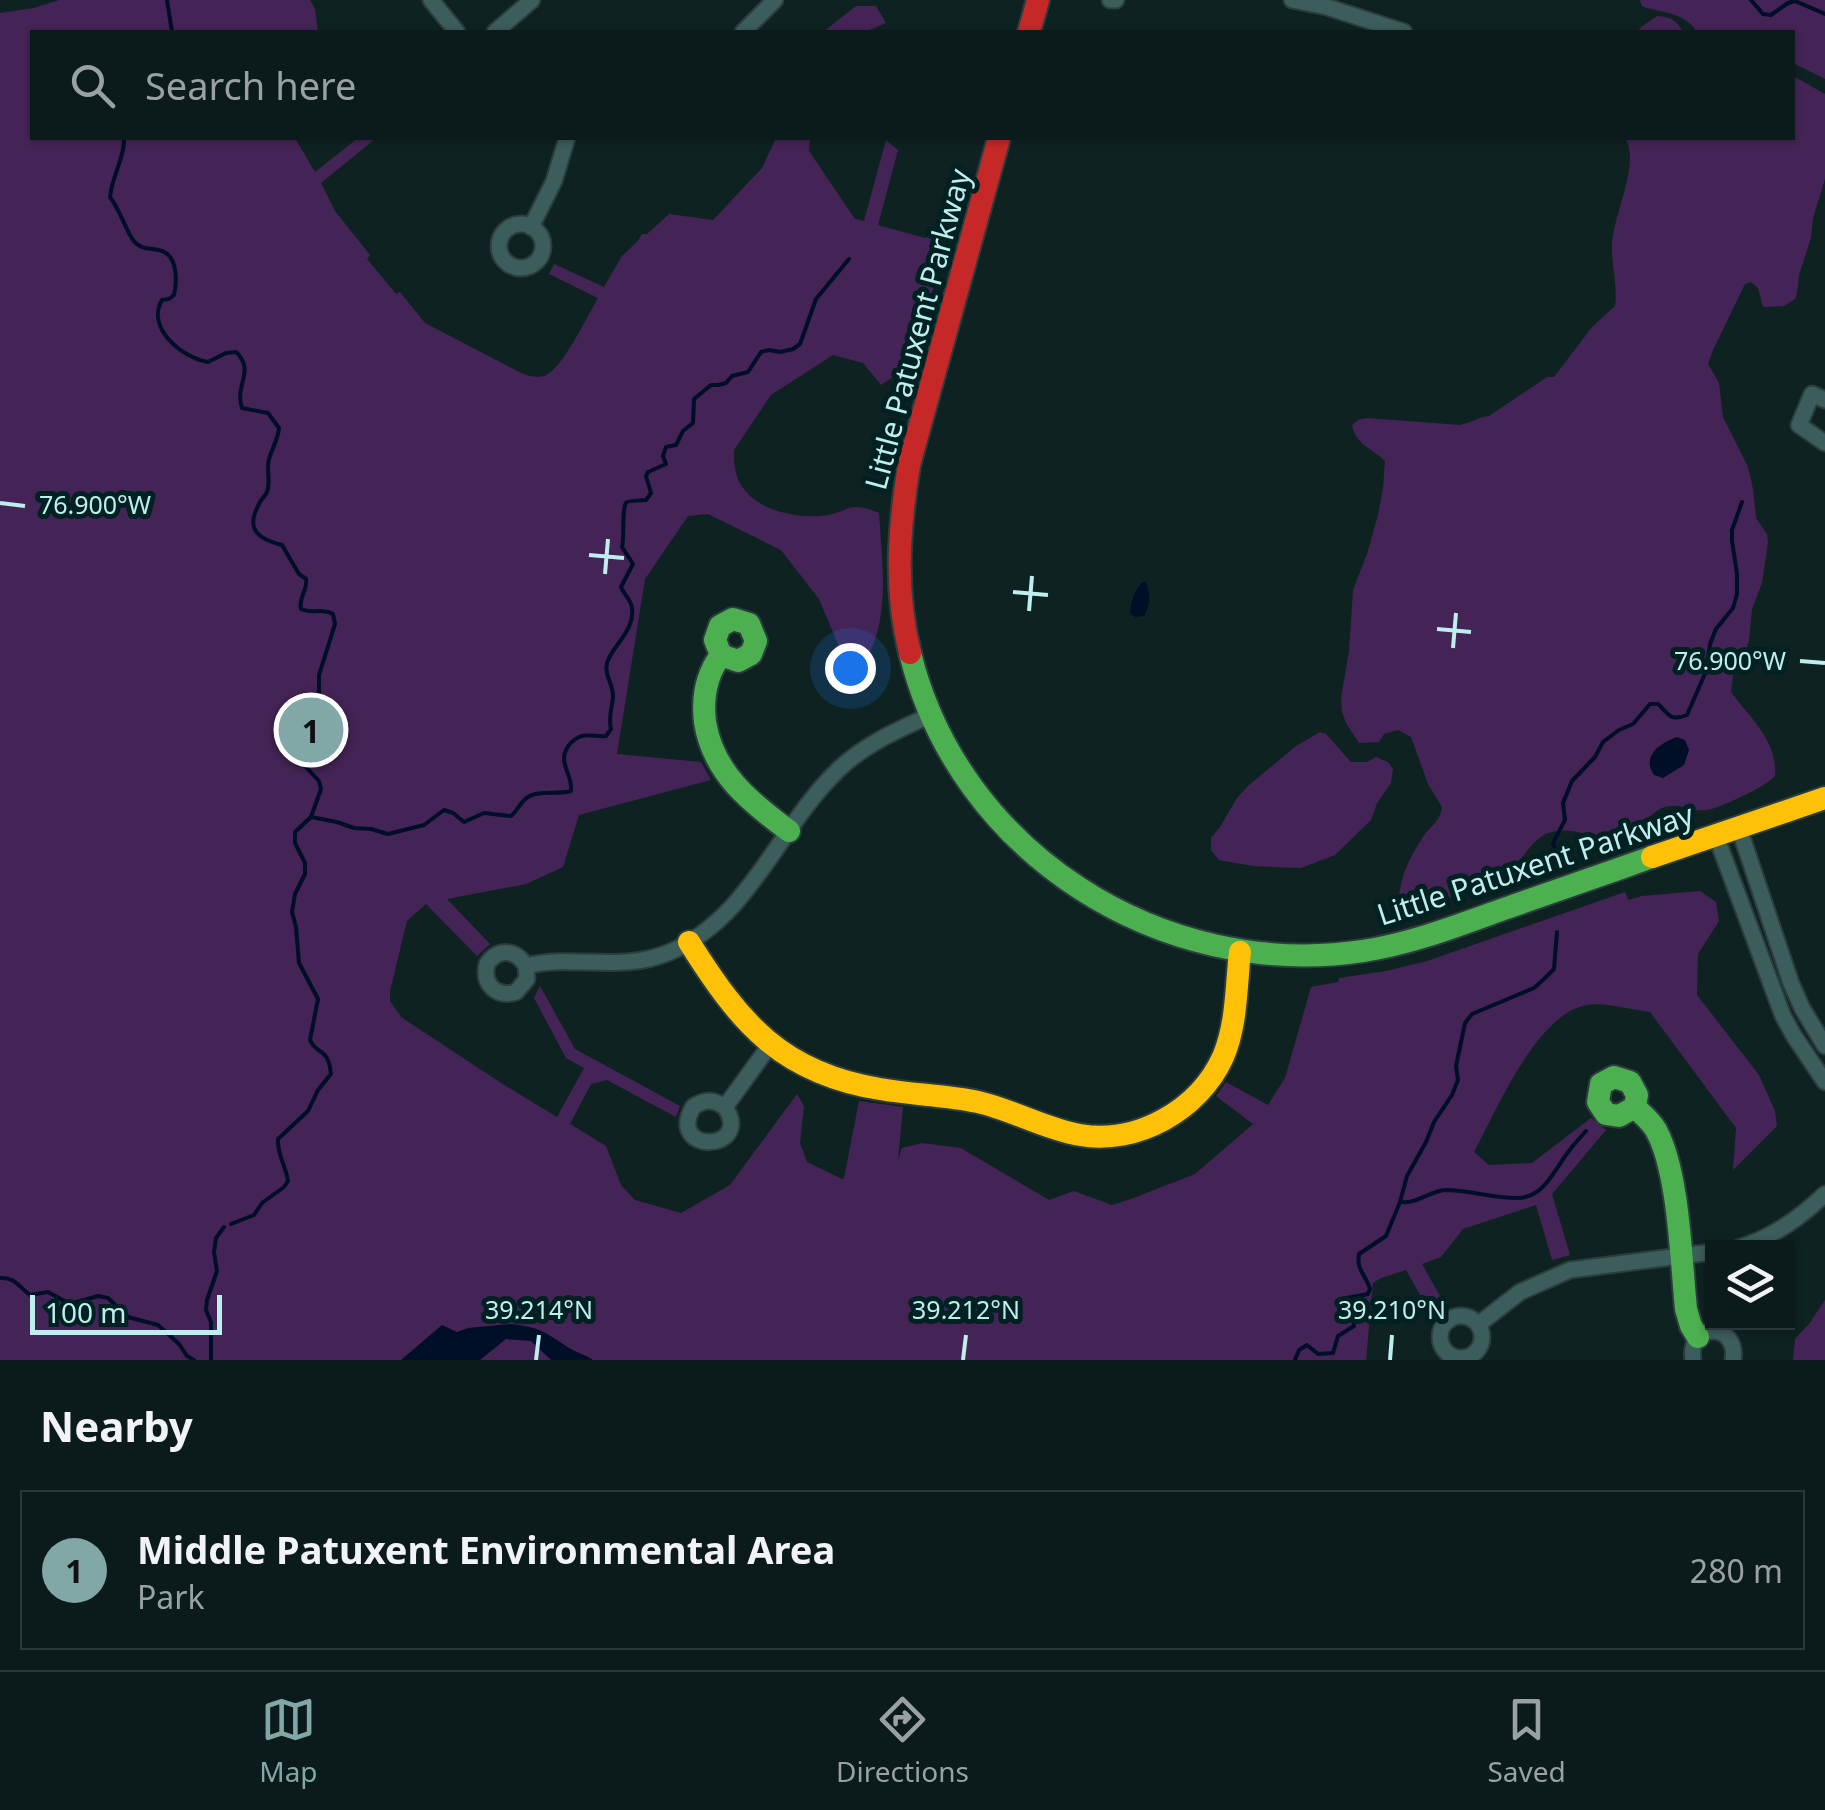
<!DOCTYPE html>
<meta charset="utf-8">
<style>
:root{--surface:#0b1a1a;--page:#192727;--text:#f1f3f6;--muted:#9aa1a2;--line:#2b3839;--accent:#81a7a6}
body{margin:0;font-family:"Noto Sans",sans-serif;background:var(--page);color:var(--text)}
.controls{position:absolute;right:30px;bottom:30px;display:grid;overflow:hidden;border-radius:0px;box-shadow:0 2px 8px #0004}
.controls button{width:90px;height:90px;display:grid;place-items:center;padding:0;border:0;border-bottom:2px solid var(--line);background:var(--surface);color:var(--text);font:50px sans-serif}
.scale{position:absolute;left:30px;bottom:25px;width:192px;box-sizing:border-box;padding-left:10px;border:5px solid #beeeed;border-top:0;font-size:28px;line-height:35px;white-space:nowrap;color:#beeeed;-webkit-text-stroke:8px #002121;paint-order:stroke}
.you{position:absolute;left:850px;top:668px;width:35px;height:35px;margin:-25px;border:8px solid #fff;border-radius:50%;background:#1a73e8;box-shadow:0 0 0 15px #1a73e833}
.badge{display:grid;place-items:center;width:65px;height:65px;border-radius:50%;background:var(--accent);color:#111;font-size:32px;font-weight:700}
.pin{position:absolute;translate:-50% -50%;border:5px solid #fff;box-shadow:0 2px 10px #0006}
.list{margin:0;padding:0;list-style:none}
h2{display:flex;justify-content:space-between;align-items:center;height:130px;margin:0;padding:0 40px;font-size:42px}
h2 small{font-size:32px;font-weight:400;color:var(--muted)}
.list li{display:grid;grid-template-columns:65px 1fr auto;gap:30px;align-items:center;box-sizing:border-box;height:160px;margin:0 20px 20px;padding:0 20px;border:2px solid var(--line);border-radius:0px}
.list b{display:block;font-size:38px;white-space:nowrap}
.list p{margin:0;font-size:32px;white-space:nowrap;color:var(--muted)}
.list em{font-size:32px;font-style:normal;color:var(--muted)}
.icon{flex:none;width:55px;height:55px;fill:none;stroke:currentColor;stroke-width:2;stroke-linecap:round;stroke-linejoin:round}
.map{position:relative;flex:none;width:1825px;height:1360px;overflow:hidden}
.search{position:absolute;background:var(--surface);box-shadow:0 2px 8px #0004;left:30px;right:30px;top:30px;height:110px;display:flex;align-items:center;gap:25px;box-sizing:border-box;padding:0 35px;border-radius:0px;color:var(--muted);font-size:38px}
.sheet{height:310px;background:var(--surface)}
nav{display:flex;justify-content:space-around;align-items:center;box-sizing:border-box;height:140px;border-top:2px solid var(--line);background:var(--surface);font-size:28px;color:var(--muted)}
nav a{display:grid;justify-items:center;gap:5px}
nav .on{color:var(--accent)}
.map>svg:first-child{display:block}
</style>
<div class="map">
<svg width="1825" height="1360" viewBox="0 0 1825 1360">
<rect width="100%" height="100%" fill="#0f2222"/>
<g fill="#442456">
<path d="M 59,0 L 310,0 L 315,9 L 318,32 L 32,32 L 32,138 L 295,138 L 315,172 L 358,138 L 373,138 L 375,139 L 321,183 L 335,211 L 370,255 L 367,259 L 396,294 L 400,292 L 425,323 L 521,373 C 529,376 538,379 546,375 C 562,369 588,315 598,298 L 549,274 L 554,264 L 604,287 L 622,256 L 638,241 L 642,234 L 647,234 L 669,214 L 713,220 L 762,168 L 776,138 L 810,138 L 809,151 L 855,219 L 864,221 L 886,140 L 898,150 L 878,225 L 925,238 L 941,231 L 939,241 L 946,243 L 909,375 L 899,373 L 881,385 L 863,363 L 833,355 L 771,395 L 734,450 C 734,457 734,466 736,473 C 745,507 788,518 820,516 C 849,514 846,499 879,513 C 882,563 892,623 861,668 L 843,656 L 819,599 L 781,550 L 708,514 L 688,516 L 645,579 L 617,754 L 701,762 L 711,780 L 579,815 L 563,867 L 526,884 L 447,899 L 490,944 L 477,956 L 426,904 L 407,921 L 390,991 L 390,1001 L 401,1017 L 501,1083 L 557,1117 L 584,1068 L 566,1058 L 534,998 L 540,986 L 575,1049 L 680,1106 L 676,1117 L 607,1080 L 591,1084 L 570,1124 L 606,1146 L 621,1185 L 635,1200 L 681,1213 L 730,1185 L 797,1094 L 804,1106 L 800,1143 L 807,1162 L 842,1179 L 844,1178 L 859,1101 L 903,1107 L 898,1160 L 902,1148 L 922,1143 L 961,1148 L 1049,1200 L 1074,1191 L 1112,1205 L 1131,1199 L 1195,1174 L 1253,1124 L 1216,1096 L 1226,1082 L 1268,1105 L 1285,1078 L 1311,987 L 1338,982 L 1339,978 L 1386,971 L 1427,961 L 1625,892 L 1628,900 L 1642,896 L 1700,891 L 1716,902 L 1719,921 L 1698,954 L 1697,995 L 1759,1075 L 1775,1111 L 1777,1126 L 1733,1170 L 1736,1128 L 1650,1012 C 1631,1010 1606,1002 1587,1005 C 1537,1013 1496,1111 1474,1152 L 1489,1165 L 1532,1163 L 1591,1118 L 1606,1130 L 1552,1194 L 1570,1255 L 1552,1260 L 1536,1205 L 1463,1229 L 1441,1257 L 1422,1264 L 1446,1307 L 1433,1318 L 1406,1270 L 1381,1278 L 1373,1283 L 1366,1360 L 0,1360 L 0,13 L 34,8 Z"/>
<path d="M 1640,0 L 1825,0 L 1825,79 L 1793,63 L 1792,32 L 1697,32 C 1684,11 1662,14 1642,6 Z"/>
<path d="M 856,6 L 876,6 L 886,23 L 865,32 L 823,32 Z"/>
<path d="M 1657,16 C 1671,17 1676,20 1683,32 L 1637,32 L 1641,27 Z"/>
<path d="M 1793,76 L 1825,94 L 1825,179 L 1813,218 L 1811,238 L 1799,275 L 1797,293 L 1795,299 L 1784,306 L 1763,307 L 1758,288 L 1751,282 L 1745,284 L 1713,350 L 1708,364 L 1719,383 L 1723,417 L 1748,467 L 1753,489 L 1756,518 L 1767,534 L 1768,542 L 1762,583 L 1752,609 L 1749,640 L 1745,653 L 1734,669 L 1731,692 C 1750,718 1778,741 1775,776 C 1767,786 1720,808 1707,810 C 1691,812 1678,801 1662,808 C 1645,815 1641,837 1620,839 C 1597,841 1575,826 1552,832 C 1536,835 1528,851 1518,862 C 1509,870 1499,879 1488,885 C 1469,896 1437,899 1414,905 L 1399,895 C 1402,872 1412,853 1425,834 C 1433,824 1440,821 1442,807 L 1428,784 L 1411,737 L 1398,730 L 1384,734 L 1379,742 L 1359,743 L 1346,723 L 1342,712 L 1341,698 L 1349,651 L 1353,590 L 1367,554 L 1378,515 L 1383,488 L 1385,461 C 1373,449 1355,444 1352,425 L 1358,420 L 1367,418 L 1460,425 C 1470,423 1479,417 1489,416 L 1547,377 L 1554,377 L 1592,327 L 1615,306 C 1618,286 1611,265 1612,244 C 1613,215 1641,163 1625,138 L 1792,138 Z"/>
<path d="M 1320,732 L 1326,734 L 1351,762 L 1367,762 L 1376,757 L 1388,762 L 1393,769 L 1391,783 L 1377,803 L 1371,820 L 1335,855 L 1301,868 L 1253,866 L 1219,860 L 1211,850 L 1211,838 L 1220,827 L 1237,798 L 1248,786 L 1296,746 Z"/>
<path d="M 1825,1300 L 1825,1360 L 1793,1360 L 1795,1339 L 1809,1324 Z"/>
</g>
<g fill="#010e27">
<path d="M 1142,582 L 1146,582 C 1150,596 1152,600 1144,616 L 1135,617 L 1130,613 C 1131,599 1135,591 1142,582 Z"/>
<path d="M 1677,737 L 1685,740 L 1689,750 L 1684,765 L 1663,778 L 1654,775 C 1641,756 1660,743 1677,737 Z"/>
<path d="M 511,1324 C 544,1328 545,1333 571,1349 C 578,1353 586,1355 593,1360 L 551,1360 L 531,1341 L 506,1339 L 480,1360 L 401,1360 L 442,1325 L 457,1332 L 468,1328 Z"/>
</g>
<g fill="none" stroke-linecap="round" stroke-linejoin="round">
<g stroke="#010e27" stroke-width="4">
<path d="M 167,0 L 172,32"/>
<path d="M 1751,0 L 1763,14 L 1771,15 L 1788,3 L 1795,1 L 1825,14"/>
<path d="M 124,138 C 125,157 112,176 110,197 C 120,210 124,226 133,240 C 141,251 151,247 162,251 C 178,257 177,281 174,295 L 169,299 L 162,300 C 146,328 181,357 208,362 L 226,353 L 236,352 C 256,371 234,385 242,408 L 268,413 L 279,428 C 278,440 272,448 269,459 C 266,470 271,481 267,492 C 263,500 261,498 258,506 C 245,531 261,540 282,545 L 299,574 L 306,579 C 308,590 298,598 301,609 C 311,614 323,608 333,614 L 335,624 L 319,675 L 319,692 L 316,706 L 290,737 L 295,751 L 301,755 L 303,764 L 319,781 L 321,789 L 311,817 L 295,832 L 295,843 L 305,863 L 305,874 L 295,894 L 292,912 L 296,927 L 299,963 L 318,999 L 310,1040 C 317,1056 328,1046 331,1074 L 318,1090 L 308,1111 L 278,1139 C 277,1155 286,1166 288,1181 L 284,1187 L 262,1203 L 254,1215 L 231,1224"/>
<path d="M 311,817 L 337,822 L 354,828 L 371,829 L 388,834 L 424,825 L 444,810 L 453,813 L 464,822 L 484,813 L 511,816 C 518,810 521,801 528,797 C 538,790 558,795 571,791 C 573,774 556,762 569,745 C 572,741 578,737 582,736 C 590,734 598,737 606,736 L 611,729 C 608,717 612,709 613,697 C 614,684 601,672 609,658 C 617,642 635,628 632,608 C 631,599 624,595 621,587 L 633,564 L 622,547 C 625,536 621,506 627,502 C 628,501 644,500 646,500 L 651,493 L 646,476 L 648,472 L 666,464 L 663,456 L 666,447 L 676,445 L 683,431 L 693,423 L 694,399 L 711,385 L 718,385 L 726,383 L 732,376 L 748,372 L 761,352 L 769,350 L 780,352 L 793,349 L 800,344 L 816,299 L 849,259"/>
<path d="M 1557,854 L 1553,843 L 1565,820 L 1563,803 L 1572,781 L 1595,757 L 1603,742 L 1619,730 L 1633,724 L 1650,704 L 1658,704 C 1669,714 1670,722 1687,715 L 1707,669 L 1710,644 L 1716,629 L 1733,608 L 1737,594 L 1737,574 L 1732,541 L 1732,530 L 1742,502"/>
<path d="M 1401,1202 C 1417,1204 1429,1191 1446,1190 C 1469,1190 1492,1198 1516,1198 C 1542,1199 1553,1173 1566,1155 C 1572,1146 1580,1138 1586,1131"/>
<path d="M 0,1278 C 15,1277 19,1287 30,1295 L 48,1292 L 70,1304 L 98,1296 L 108,1298 L 128,1317 L 158,1325 L 179,1344 L 187,1356 L 194,1360"/>
<path d="M 211,1360 L 211,1322 L 206,1310 L 207,1300 L 217,1271 L 214,1252 L 216,1238 L 224,1227"/>
<path d="M 1295,1360 L 1299,1350 L 1307,1345 L 1318,1354 L 1333,1353 L 1338,1336 L 1354,1326 L 1353,1319 L 1346,1312 L 1347,1298 L 1368,1294 L 1370,1289 C 1366,1275 1356,1270 1359,1254 L 1386,1236 L 1400,1202 L 1407,1176 L 1426,1142 L 1434,1122 L 1452,1095 L 1458,1080 L 1456,1066 L 1465,1023 L 1472,1014 L 1534,988 L 1544,979 L 1554,969 L 1557,932"/>
</g>
<defs>
<g id="street">
<path d="M 431,0 L 457,32"/>
<path d="M 1110,0 L 1116,0"/>
<path d="M 1292,0 L 1327,7 L 1404,32"/>
<path d="M 495,32 L 532,0"/>
<path d="M 743,32 L 775,0"/>
<circle cx="521" cy="246" r="22"/>
<path d="M 531,227 L 554,181 L 567,138"/>
<path d="M 1825,400 L 1812,394 L 1799,425 L 1825,443"/>
<path d="M 1739,828 L 1791,983 L 1802,1008 L 1825,1046"/>
<path d="M 1716,836 L 1783,1016 L 1794,1036 L 1825,1082"/>
<path d="M 526,966 L 527,979 L 516,992 C 497,998 482,985 487,964 C 498,948 516,949 526,966 C 575,954 621,973 670,952 C 751,917 778,827 839,769 C 865,744 898,730 931,715"/>
<path d="M 725,1107 C 713,1099 705,1099 693,1107 C 666,1155 754,1152 725,1107 L 770,1045"/>
<path d="M 1738,1248 C 1772,1238 1800,1218 1825,1194"/>
<circle cx="1461" cy="1337" r="21"/>
<path d="M 1479,1324 L 1520,1292 L 1570,1270 L 1712,1252"/>
<path d="M 1693,1360 C 1687,1321 1739,1322 1733,1360"/>
</g>
<g id="fast">
<path d="M 910,653 C 959,853 1162,981 1363,951 C 1410,944 1457,926 1501,910 C 1552,892 1602,875 1652,857"/>
<path d="M 721,655 L 715,640 L 720,626 L 733,619 L 749,624 L 756,641 L 751,654 L 738,661 L 721,655 C 706,675 702,697 705,722 C 713,773 750,802 789,831"/>
<path d="M 1635,1107 L 1619,1116 L 1606,1114 L 1598,1102 L 1601,1084 L 1614,1077 L 1630,1082 L 1637,1095 L 1635,1107 C 1642,1114 1651,1121 1656,1130 C 1679,1172 1681,1260 1686,1309 L 1691,1326 L 1698,1337"/>
</g>
<g id="slow">
<path d="M 1652,857 L 1825,798"/>
<path d="M 689,942 C 740,1023 781,1073 880,1089 C 913,1095 946,1095 978,1102 C 1013,1110 1045,1129 1080,1135 C 1137,1145 1199,1110 1223,1057 C 1237,1025 1236,986 1240,952"/>
</g>
<g id="jam">
<path d="M 1029,32 L 1038,0"/>
<path d="M 910,653 C 894,590 899,528 909,465 L 999,138"/>
</g>
</defs>
<use href="#street" stroke="#2b3d3d" stroke-width="19"/>
<use href="#fast" stroke="#2b3d3d" stroke-width="26"/>
<use href="#slow" stroke="#2b3d3d" stroke-width="26"/>
<use href="#jam" stroke="#2b3d3d" stroke-width="26"/>
<use href="#street" stroke="#3b5d5c" stroke-width="15"/>
<use href="#fast" stroke="#4caf50" stroke-width="22"/>
<use href="#slow" stroke="#ffc107" stroke-width="22"/>
<use href="#jam" stroke="#c62828" stroke-width="22"/>
</g>
<path fill="none" stroke="#beeeed" stroke-width="4" d="M 0,503 L 25,506M 589,555 L 624,558M 605,574 L 608,539M 1013,592 L 1048,595M 1029,611 L 1032,576M 1437,629 L 1471,632M 1453,648 L 1456,613M 1800,661 L 1825,663M 536,1360 L 539,1335M 963,1360 L 966,1335M 1390,1360 L 1392,1335"/>
<g text-anchor="middle" dominant-baseline="central" stroke-width="10" stroke-linejoin="round" paint-order="stroke">
<g font-size="30" fill="#beeeed" stroke="#002121">
<text transform="translate(917 329) rotate(-75)">Little Patuxent Parkway</text>
<text transform="translate(1535 864) rotate(-18)">Little Patuxent Parkway</text>
</g>
</g>
<g font-size="25" text-anchor="middle" fill="#beeeed" stroke="#002121" stroke-width="10" stroke-linejoin="round" paint-order="stroke">
<text x="95" y="514">76.900°W</text>
<text x="1730" y="670">76.900°W</text>
<text x="539" y="1319">39.214°N</text>
<text x="966" y="1319">39.212°N</text>
<text x="1392" y="1319">39.210°N</text>
</g>
</svg>
<div class="controls">
<button><svg class="icon" aria-label="layers" viewBox="0 0 24 24"><path d="M12 4l9 5-9 5-9-5zM3 14l9 5 9-5"/></svg></button>
</div>
<div class="scale">100 m</div>
<div class="you"></div>
<div class="pin badge" style="left:311px;top:730px">1</div>
<div class="search"><svg class="icon" aria-label="search" viewBox="0 0 24 24"><circle cx="10" cy="10" r="6"/><path d="M15 15l6 6"/></svg>Search here</div>
</div>
<section class="sheet">
<h2>Nearby<small></small></h2>
<ul class="list">
<li><span class="badge">1</span><div><b>Middle Patuxent Environmental Area</b><p>Park</p></div><em>280 m</em></li>
</ul>
</section>
<nav>
<a class="on"><svg class="icon" aria-label="map" viewBox="0 0 24 24"><path d="M3 6l6-2 6 2 6-2v14l-6 2-6-2-6 2zM9 4v14M15 6v14"/></svg>Map</a>
<a><svg class="icon" aria-label="directions" viewBox="0 0 24 24"><path d="M12 3l9 9-9 9-9-9zM9 14v-3h6M13 9l2 2-2 2"/></svg>Directions</a>
<a><svg class="icon" aria-label="saved" viewBox="0 0 24 24"><path d="M7 4h10v16l-5-4-5 4z"/></svg>Saved</a>
</nav>
